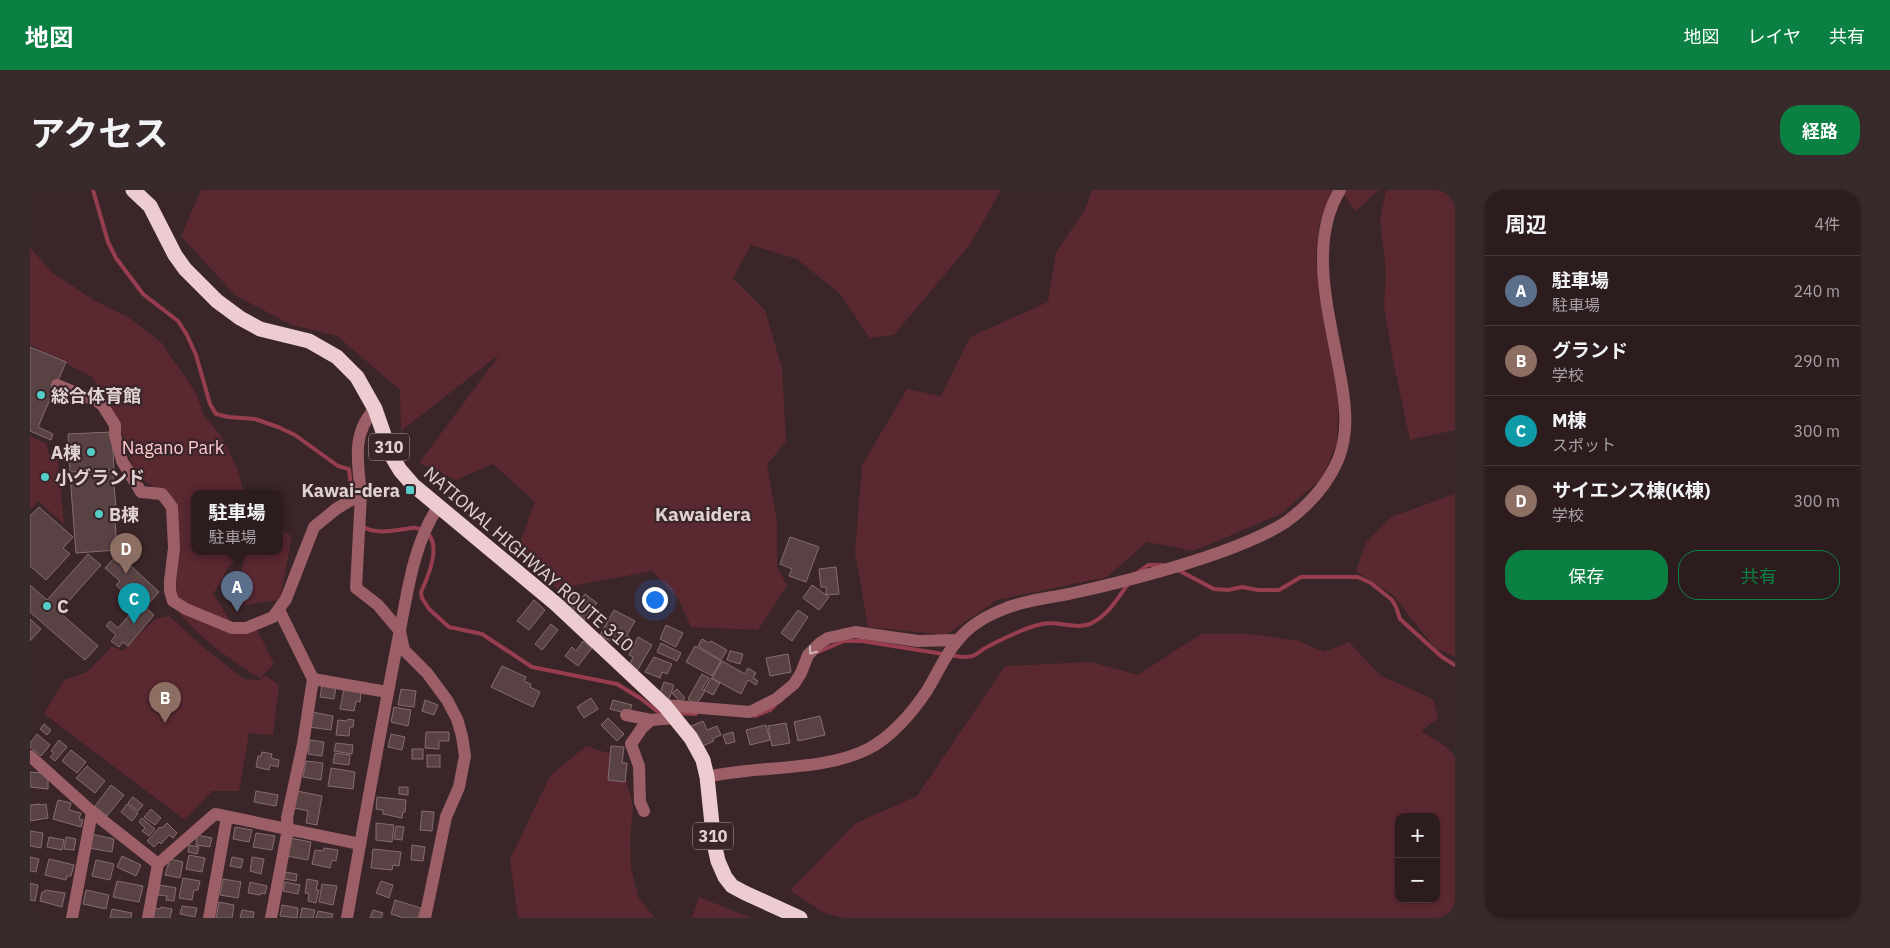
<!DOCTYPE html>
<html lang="ja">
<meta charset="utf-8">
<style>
:root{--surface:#2c1c1e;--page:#38292b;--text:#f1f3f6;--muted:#a6a1a4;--line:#483a3c;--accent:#0b8043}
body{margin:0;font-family:"IBM Plex Sans","Noto Sans JP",sans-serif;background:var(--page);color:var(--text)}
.controls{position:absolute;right:15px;bottom:15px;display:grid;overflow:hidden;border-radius:10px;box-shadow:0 1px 4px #0004}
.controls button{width:45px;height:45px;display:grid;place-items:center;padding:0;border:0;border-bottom:1px solid var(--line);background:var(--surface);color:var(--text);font:25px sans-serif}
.you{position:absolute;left:624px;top:409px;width:18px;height:18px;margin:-12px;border:4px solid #fff;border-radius:50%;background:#1a73e8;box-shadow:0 0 0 8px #1a73e833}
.badge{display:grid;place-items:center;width:32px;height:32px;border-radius:50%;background:var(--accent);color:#fff;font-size:16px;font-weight:700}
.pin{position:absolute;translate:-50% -41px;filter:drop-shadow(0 1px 2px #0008)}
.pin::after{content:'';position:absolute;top:26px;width:18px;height:15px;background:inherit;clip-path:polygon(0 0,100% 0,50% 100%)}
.popup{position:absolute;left:161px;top:300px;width:92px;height:65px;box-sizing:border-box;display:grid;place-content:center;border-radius:10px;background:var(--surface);filter:drop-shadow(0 1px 4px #0005);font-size:16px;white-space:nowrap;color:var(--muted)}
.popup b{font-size:19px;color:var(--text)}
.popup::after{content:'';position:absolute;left:50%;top:100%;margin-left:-10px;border:10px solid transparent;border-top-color:var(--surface)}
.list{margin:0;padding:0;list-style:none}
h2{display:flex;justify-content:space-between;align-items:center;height:65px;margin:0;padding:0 20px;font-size:21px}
h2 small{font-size:16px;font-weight:400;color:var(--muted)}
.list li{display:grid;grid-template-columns:32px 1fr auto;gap:15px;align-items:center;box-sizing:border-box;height:70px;padding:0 20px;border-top:1px solid var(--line)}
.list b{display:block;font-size:19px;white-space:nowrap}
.list p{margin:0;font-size:16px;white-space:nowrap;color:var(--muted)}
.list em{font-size:16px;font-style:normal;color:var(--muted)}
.actions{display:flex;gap:10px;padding:15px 20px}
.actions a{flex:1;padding:11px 0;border:1px solid var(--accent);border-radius:20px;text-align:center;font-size:18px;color:var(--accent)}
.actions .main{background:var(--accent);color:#fff}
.map{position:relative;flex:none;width:1425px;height:728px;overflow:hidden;border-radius:20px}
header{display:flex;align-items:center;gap:30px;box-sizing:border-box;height:70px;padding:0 25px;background:var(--accent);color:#fff}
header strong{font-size:24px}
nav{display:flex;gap:28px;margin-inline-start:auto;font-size:18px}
.intro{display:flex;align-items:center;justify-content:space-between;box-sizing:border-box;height:120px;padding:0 30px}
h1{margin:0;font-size:35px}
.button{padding:12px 22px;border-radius:20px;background:var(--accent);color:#fff;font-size:18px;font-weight:700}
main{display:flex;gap:30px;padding:0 30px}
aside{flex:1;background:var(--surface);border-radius:20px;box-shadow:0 1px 4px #0004}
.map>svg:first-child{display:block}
</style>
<header>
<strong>地図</strong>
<nav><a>地図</a><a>レイヤ</a><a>共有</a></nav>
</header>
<div class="intro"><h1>アクセス</h1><a class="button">経路</a></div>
<main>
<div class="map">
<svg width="1425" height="728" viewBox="0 0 1425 728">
<rect width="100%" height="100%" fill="#3a2528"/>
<g fill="#592831" fill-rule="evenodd">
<path d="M 171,0 L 971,0 L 941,53 L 864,145 L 840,148 L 810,104 L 767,69 L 721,55 L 703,88 L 735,120 L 752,178 L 756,251 L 737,275 L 747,332 L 747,376 L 757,396 L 728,440 L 661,437 L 649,410 L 622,381 L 527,399 L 487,360 L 505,312 L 463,274 L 426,290 L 389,273 L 470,164 L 371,241 L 370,200 L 307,146 L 262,135 L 206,106 L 151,46 Z"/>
<path d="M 1062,0 L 1303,0 L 1289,35 L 1286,69 L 1295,131 L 1309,208 L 1307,252 L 1293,287 L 1251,324 L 1163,361 L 1117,352 L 1077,387 L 967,410 L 916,445 L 838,437 L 825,363 L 832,275 L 877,199 L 911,206 L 940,147 L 1018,112 L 1026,62 L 1055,20 Z"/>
<path d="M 1309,0 L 1349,0 L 1326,21 Z"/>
<path d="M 1356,0 L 1425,0 L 1425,240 L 1380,250 L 1363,170 L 1354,115 L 1356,82 L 1350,30 Z"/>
<path d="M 0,58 L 23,83 L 67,112 L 98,127 L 131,152 L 166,203 L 174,226 L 192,247 L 207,278 L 214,303 L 164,303 L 164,361 L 214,361 L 197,379 L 192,390 L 183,404 L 206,440 L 227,439 L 244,474 L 230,488 C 196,467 171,449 145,418 L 147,312 L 127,300 L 105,284 L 91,240 L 62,187 L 0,155 Z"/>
<path d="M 0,246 L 17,254 L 18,264 L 27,264 L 34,334 L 8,311 L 0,320 Z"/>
<path d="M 1425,304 L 1425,467 L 1405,458 L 1363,405 L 1326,381 L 1335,354 L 1361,327 Z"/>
<path d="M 250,340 L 262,346 L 250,410 L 214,415 L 207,399 L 216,361 L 250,361 Z"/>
<path d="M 139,426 L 178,461 L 214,489 L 229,490 L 235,485 L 249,495 L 243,545 L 219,543 L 209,601 L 182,601 L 155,630 L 14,524 L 34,490 L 57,482 L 76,463 L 81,456 L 93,461 L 125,429 Z"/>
<path d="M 1171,444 L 1221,444 L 1269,451 L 1294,462 L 1319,452 L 1350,485 L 1403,509 L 1408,528 L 1391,541 L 1416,557 L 1425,566 L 1425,728 L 814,728 L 794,723 L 760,700 L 826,633 L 887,606 L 975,476 L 1061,472 L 1108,485 ZM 1369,627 L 1406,627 L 1406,709 L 1369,709 Z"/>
<path d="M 556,556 L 581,564 L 594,582 L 603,616 L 600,649 L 601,677 L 608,707 L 625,728 L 488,728 L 480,669 L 520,586 Z"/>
<path d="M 669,707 L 721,728 L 662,728 Z"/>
</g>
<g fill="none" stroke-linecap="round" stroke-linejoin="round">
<g stroke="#973d50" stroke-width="4">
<path d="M 63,0 L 78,52 L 86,68 L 113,104 L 148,131 L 157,145 L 166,165 L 180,214 L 186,224 L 198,227 L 225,229 L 248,237 L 265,245 L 308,276 L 319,279 L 322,305"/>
<path d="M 333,337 C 346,344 361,341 375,339 C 378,339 383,337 386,338 C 417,344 399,385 391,402 L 392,408 L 399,419 L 419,437 L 452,444 L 502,477 L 587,494 L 610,508 L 627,521 L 633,522"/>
<path d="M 1148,380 L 1184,399 L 1198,400 L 1212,397 L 1228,400 L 1249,400 L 1271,387 L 1328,387 L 1341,393 L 1362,410 L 1366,417 L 1370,429 L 1412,467 L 1425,475"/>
<path d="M 1107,383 L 1118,375 L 1133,375"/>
<path d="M 788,462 L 814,451 L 832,451 L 932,467 C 950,467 945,462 959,456 C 976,447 994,438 1012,434 C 1029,430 1046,441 1062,433 C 1079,424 1087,409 1098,394"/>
<path d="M 645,523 L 666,524"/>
<path d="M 725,526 L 740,520 L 745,515"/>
</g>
</g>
<g fill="#584244" stroke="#856c6f">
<path d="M 0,157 L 36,172 L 8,237 L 23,244 L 21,250 L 0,241 Z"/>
<path d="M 82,242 L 84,280 L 40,282 L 38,244 Z"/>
<path d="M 83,282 L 86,319 L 95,318 L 96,329 L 85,330 L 87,360 L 46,363 L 40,285 Z"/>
<path d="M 9,317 L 43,347 L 33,358 L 40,364 L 16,390 L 0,376 L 0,326 Z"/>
<path d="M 760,347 L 789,357 L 776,392 L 759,386 L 762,379 L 750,374 Z"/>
<path d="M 58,364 L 71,375 L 29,422 L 68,456 L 55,470 L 0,422 L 0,395 L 17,410 Z"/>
<path d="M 88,364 L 129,402 L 117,415 L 101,400 L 96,405 L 86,395 L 90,391 L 75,378 Z"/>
<path d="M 806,377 L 809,404 L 796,405 L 796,397 L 791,397 L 789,379 Z"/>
<path d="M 782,395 L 799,407 L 789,420 L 773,408 Z"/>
<path d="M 536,402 L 543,408 L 546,403 L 552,408 L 555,404 L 567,413 L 553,431 L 528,413 Z"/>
<path d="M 504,410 L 515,420 L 499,440 L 487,431 Z"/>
<path d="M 110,413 L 124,425 L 98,456 L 93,452 L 89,457 L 81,451 L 86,445 L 76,436 L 80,431 L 88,438 Z"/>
<path d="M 584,420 L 605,431 L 597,445 L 600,447 L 596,453 L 593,453 L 590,457 L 570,445 Z"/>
<path d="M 768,420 L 778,427 L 762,451 L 751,443 Z"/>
<path d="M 0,429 L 11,439 L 0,451 Z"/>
<path d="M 521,434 L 528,440 L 512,460 L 505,454 Z"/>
<path d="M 636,435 L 653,443 L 646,457 L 630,449 Z"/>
<path d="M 608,447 L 622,455 L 607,481 L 599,476 L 603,467 L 599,465 Z"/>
<path d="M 672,449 L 679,453 L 681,451 L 697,460 L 691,470 L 668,456 Z"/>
<path d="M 553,451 L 562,458 L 548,476 L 535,466 L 542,457 L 546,461 Z"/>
<path d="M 631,453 L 651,463 L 647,471 L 627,462 Z"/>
<path d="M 665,456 L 691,471 L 682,486 L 656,472 Z"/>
<path d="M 700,461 L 713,464 L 710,474 L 697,470 Z"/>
<path d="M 758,464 L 761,482 L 740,486 L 736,468 Z"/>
<path d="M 624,467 L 642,474 L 637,484 L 632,482 L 630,488 L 615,482 Z"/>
<path d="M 692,471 L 715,484 L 718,478 L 726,483 L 723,488 L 728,491 L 726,495 L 718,490 L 711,504 L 682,488 Z"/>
<path d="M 472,476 L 496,487 L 494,491 L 501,494 L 500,497 L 510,502 L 503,517 L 461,497 Z"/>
<path d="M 672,484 L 679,488 L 672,499 L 675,501 L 666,515 L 658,509 Z"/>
<path d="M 681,488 L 690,493 L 683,505 L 674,500 Z"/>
<path d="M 634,492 L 644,495 L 639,509 L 629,506 Z"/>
<path d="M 292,495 L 306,497 L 304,509 L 290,507 Z"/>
<path d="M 314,498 L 331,501 L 330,512 L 326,511 L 324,521 L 310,519 Z"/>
<path d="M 371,499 L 386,501 L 384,517 L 368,515 Z"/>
<path d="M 647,499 L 655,508 L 650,512 L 642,503 Z"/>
<path d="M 561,508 L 568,519 L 554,528 L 547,517 Z"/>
<path d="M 395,510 L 408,515 L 404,525 L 392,521 Z"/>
<path d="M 583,510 L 602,515 L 599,524 L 580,519 Z"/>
<path d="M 364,517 L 381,520 L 378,536 L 361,532 Z"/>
<path d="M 282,522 L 303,526 L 301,540 L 279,537 Z"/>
<path d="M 790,526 L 795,545 L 768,551 L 764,532 Z"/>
<path d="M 578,528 L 594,544 L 587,551 L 571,535 Z"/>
<path d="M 318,529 L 324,530 L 323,537 L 320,537 L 319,546 L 306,545 L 308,530 L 317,531 Z"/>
<path d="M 673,531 L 677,540 L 687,536 L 691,545 L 682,549 L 684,551 L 671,557 L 661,536 Z"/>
<path d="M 756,533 L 760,553 L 742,556 L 738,536 Z"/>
<path d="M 14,534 L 21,540 L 17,545 L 10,539 Z"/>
<path d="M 736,535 L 740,550 L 720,555 L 716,540 Z"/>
<path d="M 396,542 L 419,542 L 419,551 L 409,551 L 409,559 L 395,558 Z"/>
<path d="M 703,542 L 705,552 L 696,554 L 693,545 Z"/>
<path d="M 7,544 L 20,555 L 11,566 L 0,557 L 0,553 Z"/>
<path d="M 361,544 L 375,547 L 372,560 L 358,557 Z"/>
<path d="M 29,550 L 37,557 L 25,571 L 20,567 L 24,563 L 21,561 Z"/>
<path d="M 280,550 L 294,552 L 292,566 L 278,564 Z"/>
<path d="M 306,553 L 323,555 L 322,564 L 304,561 Z"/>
<path d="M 581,556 L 594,557 L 592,573 L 597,573 L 595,592 L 578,590 Z"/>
<rect x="382" y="559" width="11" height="10"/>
<path d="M 41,560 L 56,572 L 47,583 L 32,571 Z"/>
<path d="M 232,562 L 242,564 L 241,568 L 249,570 L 248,577 L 240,575 L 239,580 L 226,577 L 228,566 L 231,566 Z"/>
<path d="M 305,563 L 320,565 L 319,575 L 303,573 Z"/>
<rect x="397" y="565" width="13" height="12"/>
<path d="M 276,571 L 293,573 L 291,590 L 273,587 Z"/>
<path d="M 57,576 L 75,591 L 65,603 L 46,588 Z"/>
<path d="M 301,578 L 325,582 L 323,599 L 298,596 Z"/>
<path d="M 0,582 L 12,583 L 18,589 L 18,599 L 0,597 Z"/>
<path d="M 81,595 L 94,605 L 77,626 L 65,616 Z"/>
<path d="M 369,597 L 378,597 L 378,605 L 369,604 Z"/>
<path d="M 226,601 L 248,605 L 246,616 L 224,612 Z"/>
<path d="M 267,601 L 292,606 L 287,635 L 276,633 L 278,621 L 264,618 Z"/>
<path d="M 103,607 L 113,615 L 108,621 L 98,613 Z"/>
<path d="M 347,607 L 376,610 L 375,622 L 373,622 L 372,628 L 353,624 L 353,620 L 346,619 Z"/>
<path d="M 28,610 L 41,613 L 39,620 L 51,623 L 49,629 L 53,630 L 51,637 L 23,629 Z"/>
<path d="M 10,614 L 10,615 L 16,614 L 18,628 L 0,631 L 0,615 Z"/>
<path d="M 97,614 L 108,623 L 102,631 L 91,622 Z"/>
<path d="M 121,619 L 131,628 L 125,635 L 114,627 Z"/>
<path d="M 392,621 L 404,622 L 402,641 L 390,640 Z"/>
<path d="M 112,628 L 125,639 L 119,646 L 112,641 L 115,638 L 109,632 Z"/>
<path d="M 137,633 L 147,643 L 143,648 L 139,645 L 131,654 L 129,652 L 124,657 L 117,651 L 130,637 L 132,638 Z"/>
<path d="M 346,633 L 364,635 L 362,652 L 346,650 Z"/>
<path d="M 366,636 L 374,637 L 372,650 L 364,649 Z"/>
<path d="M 205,637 L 222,640 L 219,652 L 203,649 Z"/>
<path d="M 0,641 L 13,643 L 11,658 L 0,656 Z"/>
<path d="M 226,643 L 245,646 L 242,660 L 223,657 Z"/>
<path d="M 61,644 L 84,649 L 82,662 L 59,658 Z"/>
<path d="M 167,645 L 182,648 L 180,657 L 166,655 Z"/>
<path d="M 19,647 L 34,650 L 32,660 L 17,657 Z"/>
<path d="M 36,647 L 46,649 L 44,660 L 34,659 Z"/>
<path d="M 260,648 L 281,652 L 278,670 L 257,666 Z"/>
<path d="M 159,655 L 169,657 L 167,664 L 158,662 Z"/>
<path d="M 382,655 L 395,657 L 393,671 L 381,670 Z"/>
<path d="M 294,658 L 308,660 L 306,671 L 302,670 L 300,678 L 282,674 L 285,660 L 293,661 Z"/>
<path d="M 343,659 L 371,662 L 369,676 L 363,675 L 362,680 L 341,678 Z"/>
<path d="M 159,665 L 175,668 L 172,682 L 156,679 Z"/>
<path d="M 92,666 L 111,675 L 106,686 L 87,677 Z"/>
<path d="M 0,667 L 9,669 L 6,682 L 0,681 Z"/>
<path d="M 202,667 L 213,669 L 211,678 L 200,676 Z"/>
<path d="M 222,667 L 234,669 L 231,684 L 220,681 Z"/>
<path d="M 19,669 L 44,675 L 41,686 L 37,686 L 36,690 L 15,685 Z"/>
<path d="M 140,669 L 153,672 L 150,688 L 135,685 Z"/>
<path d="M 66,670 L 84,674 L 80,690 L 62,686 Z"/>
<path d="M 255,682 L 267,684 L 266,691 L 254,689 Z"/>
<path d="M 153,688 L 170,691 L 168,700 L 164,700 L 162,710 L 149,708 Z"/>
<path d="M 193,689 L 211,692 L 208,708 L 190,705 Z"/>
<path d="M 277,689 L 288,691 L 286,700 L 289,700 L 286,713 L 278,711 L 279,704 L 275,703 Z"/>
<path d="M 87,691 L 113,696 L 109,712 L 83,707 Z"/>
<path d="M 351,691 L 363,695 L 359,708 L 346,703 Z"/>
<path d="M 220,692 L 237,696 L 235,704 L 231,703 L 230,705 L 218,703 Z"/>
<path d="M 255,692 L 270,695 L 268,704 L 253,701 Z"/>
<path d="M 0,693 L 8,695 L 5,711 L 0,710 Z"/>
<path d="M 292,694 L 307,696 L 303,715 L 289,712 Z"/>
<path d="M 130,695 L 146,698 L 144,711 L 136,710 L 137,706 L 128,705 Z"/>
<path d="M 15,700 L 35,703 L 32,717 L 10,711 L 12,702 L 15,702 Z"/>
<path d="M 56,700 L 79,705 L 76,719 L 53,714 Z"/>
<path d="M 365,710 L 391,718 L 388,728 L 374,728 L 361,724 Z"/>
<path d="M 189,712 L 204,715 L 202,728 L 186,728 Z"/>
<path d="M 252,715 L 268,718 L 267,728 L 250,726 Z"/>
<path d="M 152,716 L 167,718 L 165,727 L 150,724 Z"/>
<path d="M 131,717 L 142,719 L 140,728 L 122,728 L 124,718 L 130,719 Z"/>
<path d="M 272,718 L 285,720 L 283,728 L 270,728 Z"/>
<path d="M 82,719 L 102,723 L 101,728 L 80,728 Z"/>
<path d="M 212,720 L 224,722 L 223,728 L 210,728 Z"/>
<path d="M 343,720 L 353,723 L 351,728 L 340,728 Z"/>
<path d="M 288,721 L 303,724 L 302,728 L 286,728 Z"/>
</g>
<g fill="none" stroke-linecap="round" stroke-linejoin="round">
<g stroke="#9c5e67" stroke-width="12">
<path d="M 27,195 L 67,211 L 73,216 L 85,235 L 85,245 L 92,271 L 111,302 L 132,304 L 142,317 L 144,358 L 140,391 L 140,401 L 143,411 L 156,419 L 202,438 L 216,438 L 243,427 L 256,409 L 284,337 L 306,319 L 331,304 C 328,273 321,243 345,219"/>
<path d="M 331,304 L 326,398 L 348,415 L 370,441 L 374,460 L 397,483 L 417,510 L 427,529 L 432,546 L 435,566 L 429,597 L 416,627 L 395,728"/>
<path d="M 283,489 L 357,502"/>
<path d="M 634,515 L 720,522 L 746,509 L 764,494 L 771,483 L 778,465 L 790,453 L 798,448 L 825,442 L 888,451 L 927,450"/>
<path d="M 596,525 L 621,530 L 645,528"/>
<path d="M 0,566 L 62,622 L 128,674 L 185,624 L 330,654"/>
<path d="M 677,587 C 727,575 792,582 838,559 C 860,548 882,523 896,502 C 907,485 914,466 928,450 C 940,435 956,426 974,419 C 995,410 1021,408 1043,403 C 1093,392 1143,379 1191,362 C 1213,354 1236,345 1256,332 C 1278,316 1297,295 1308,270 C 1320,241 1315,209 1309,179 C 1299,123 1278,52 1310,0"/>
<path d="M 614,621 L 610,612 L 609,576 L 601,554 L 612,538 L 621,530"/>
<path d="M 42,728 L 62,622"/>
<path d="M 118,728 L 128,674"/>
<path d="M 179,728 L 197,627"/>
<path d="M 241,728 L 258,639 L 257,628 L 273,554 L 283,489 L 249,420"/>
<path d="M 317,728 C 334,632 351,536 370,440 C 378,399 384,353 408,317"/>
</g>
<path stroke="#ecccd0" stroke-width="15" d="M 103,0 L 120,16 L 145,65 L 155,79 L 187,111 L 210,128 L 230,139 L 279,151 L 307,167 L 327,187 L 345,219 L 361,265 L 370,280 L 383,295 L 526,414 L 635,516 L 661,548 L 673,570 L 677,587 L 684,653 L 688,671 L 695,687 L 702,696 L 715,703 L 770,728"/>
</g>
<defs><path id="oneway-chevron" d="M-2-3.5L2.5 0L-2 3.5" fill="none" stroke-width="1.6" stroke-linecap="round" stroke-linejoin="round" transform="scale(1.25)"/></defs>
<use stroke="#cfb5b9" href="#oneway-chevron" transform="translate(782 461) rotate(128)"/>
<g fill="#54cdc7" stroke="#3a2528" stroke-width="2">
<circle cx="11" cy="205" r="5"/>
<circle cx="61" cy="262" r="5"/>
<circle cx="15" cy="287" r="5"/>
<rect x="375" y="295" width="10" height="10" rx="2.5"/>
<circle cx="69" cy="324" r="5"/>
<circle cx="17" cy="416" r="5"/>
</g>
<g text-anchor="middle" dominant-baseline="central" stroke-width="4.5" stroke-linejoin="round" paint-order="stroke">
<g fill="#3a2528" stroke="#ae9ea0" stroke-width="1">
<rect x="339" y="243.5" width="40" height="27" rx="4"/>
<rect x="663" y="632.5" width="40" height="27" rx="4"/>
</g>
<g font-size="16" font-weight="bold" fill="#e0d2d4">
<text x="359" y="257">310</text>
<text x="683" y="646">310</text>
</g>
<g font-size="18" font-weight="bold" fill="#e0d2d4" stroke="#3a2528" text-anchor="start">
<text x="21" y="205">総合体育館</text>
<text x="51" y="262" text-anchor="end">A棟</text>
<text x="25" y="287">小グランド</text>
<text x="370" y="300" text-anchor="end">Kawai-dera</text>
<text x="79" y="324">B棟</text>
<text x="27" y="416">C</text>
</g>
<g font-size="18" fill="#fdc8ce" stroke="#3a2528">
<text x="143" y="257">Nagano Park</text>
</g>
<g font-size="18" fill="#e0d2d4" stroke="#3a2528">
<text transform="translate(499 369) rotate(41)">NATIONAL HIGHWAY ROUTE 310</text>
</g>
<g font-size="19" font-weight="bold" fill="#e0d2d4" stroke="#3a2528">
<text x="673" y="324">Kawaidera</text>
</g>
</g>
</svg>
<div class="controls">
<button>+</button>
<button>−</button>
</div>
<div class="you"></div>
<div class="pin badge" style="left:207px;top:422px;background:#5c6f8a">A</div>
<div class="popup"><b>駐車場</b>駐車場</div>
<div class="pin badge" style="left:135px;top:533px;background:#8d6e63">B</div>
<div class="pin badge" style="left:104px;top:434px;background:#0f9aa8">C</div>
<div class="pin badge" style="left:96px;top:384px;background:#8d6e63">D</div>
</div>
<aside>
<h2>周辺<small>4件</small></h2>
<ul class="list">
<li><span class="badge" style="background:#5c6f8a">A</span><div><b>駐車場</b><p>駐車場</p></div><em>240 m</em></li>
<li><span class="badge" style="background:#8d6e63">B</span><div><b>グランド</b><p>学校</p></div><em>290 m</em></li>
<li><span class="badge" style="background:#0f9aa8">C</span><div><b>M棟</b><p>スポット</p></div><em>300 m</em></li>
<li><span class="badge" style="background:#8d6e63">D</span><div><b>サイエンス棟(K棟)</b><p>学校</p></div><em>300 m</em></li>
</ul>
<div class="actions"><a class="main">保存</a><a>共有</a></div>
</aside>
</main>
